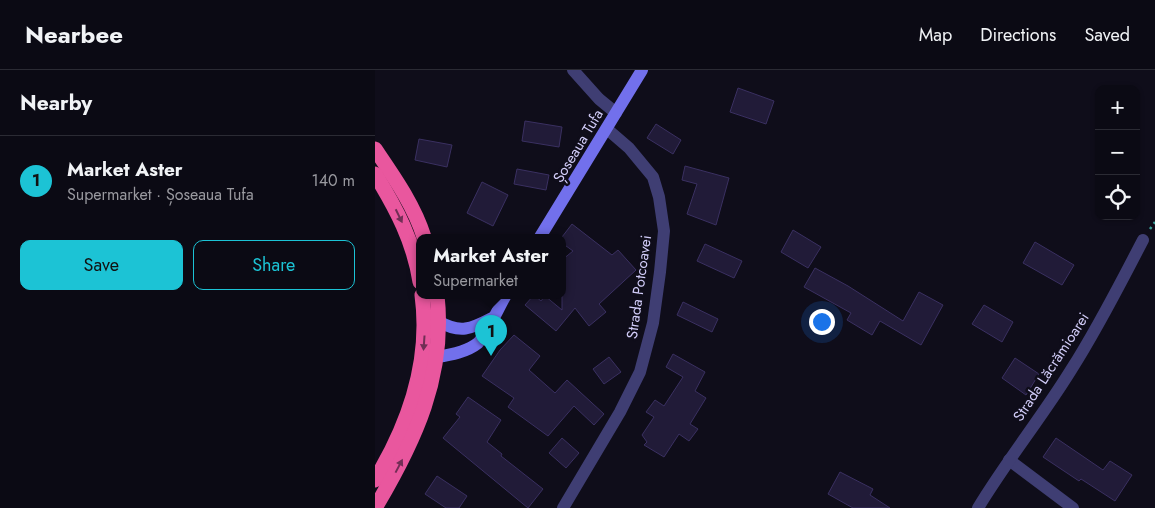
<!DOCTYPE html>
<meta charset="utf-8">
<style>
:root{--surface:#0b0a14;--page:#191822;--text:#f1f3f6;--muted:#9a9aa0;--line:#2b2b34;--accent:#1cc3d5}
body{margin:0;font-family:Jost,sans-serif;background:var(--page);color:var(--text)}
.controls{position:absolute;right:15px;top:15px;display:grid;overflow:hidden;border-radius:10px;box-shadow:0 1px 4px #0004}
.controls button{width:45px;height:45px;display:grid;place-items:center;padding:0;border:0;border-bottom:1px solid var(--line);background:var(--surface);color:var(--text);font:25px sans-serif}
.you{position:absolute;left:446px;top:251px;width:18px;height:18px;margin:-12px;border:4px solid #fff;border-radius:50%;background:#1a73e8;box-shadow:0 0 0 8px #1a73e833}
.badge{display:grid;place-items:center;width:32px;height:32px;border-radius:50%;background:var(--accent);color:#111;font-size:16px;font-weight:700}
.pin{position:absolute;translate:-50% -41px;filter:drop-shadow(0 1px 2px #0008)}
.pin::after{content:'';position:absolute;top:26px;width:18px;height:15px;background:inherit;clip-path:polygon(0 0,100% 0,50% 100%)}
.popup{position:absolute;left:41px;top:164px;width:150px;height:65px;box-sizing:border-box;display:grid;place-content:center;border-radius:10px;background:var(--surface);filter:drop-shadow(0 1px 4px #0005);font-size:16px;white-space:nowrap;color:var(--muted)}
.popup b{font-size:19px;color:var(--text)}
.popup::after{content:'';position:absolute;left:50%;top:100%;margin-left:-10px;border:10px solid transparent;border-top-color:var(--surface)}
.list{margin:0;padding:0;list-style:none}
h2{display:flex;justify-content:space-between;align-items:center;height:65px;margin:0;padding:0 20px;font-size:21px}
h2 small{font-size:16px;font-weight:400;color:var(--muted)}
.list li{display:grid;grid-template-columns:32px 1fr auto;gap:15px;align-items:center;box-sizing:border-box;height:90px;padding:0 20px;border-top:1px solid var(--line)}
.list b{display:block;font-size:19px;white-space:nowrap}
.list p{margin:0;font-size:16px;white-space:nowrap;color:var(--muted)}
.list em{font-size:16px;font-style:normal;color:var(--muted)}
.actions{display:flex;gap:10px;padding:15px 20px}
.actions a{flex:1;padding:11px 0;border:1px solid var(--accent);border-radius:10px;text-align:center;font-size:18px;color:var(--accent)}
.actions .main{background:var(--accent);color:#111}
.icon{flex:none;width:28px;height:28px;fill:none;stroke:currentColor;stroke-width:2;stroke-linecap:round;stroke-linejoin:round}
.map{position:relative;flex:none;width:780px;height:438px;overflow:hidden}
header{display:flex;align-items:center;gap:30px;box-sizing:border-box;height:70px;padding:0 25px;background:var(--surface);border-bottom:1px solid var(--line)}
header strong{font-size:24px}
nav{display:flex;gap:28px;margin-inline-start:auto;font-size:18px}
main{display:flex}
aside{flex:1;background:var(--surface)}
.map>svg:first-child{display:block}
</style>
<header>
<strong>Nearbee</strong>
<nav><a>Map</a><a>Directions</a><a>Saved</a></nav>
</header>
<main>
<aside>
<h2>Nearby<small></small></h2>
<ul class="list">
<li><span class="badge">1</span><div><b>Market Aster</b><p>Supermarket · Șoseaua Tufa</p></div><em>140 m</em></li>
</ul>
<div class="actions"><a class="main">Save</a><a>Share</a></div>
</aside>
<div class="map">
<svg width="780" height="438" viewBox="0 0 780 438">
<rect width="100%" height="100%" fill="#0f0d1a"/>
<g fill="#211b38" stroke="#3a3061">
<path d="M 363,18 L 399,31 L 391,54 L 355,42 Z"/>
<path d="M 150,51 L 187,57 L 184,77 L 147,71 Z"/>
<path d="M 281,54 L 306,70 L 298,84 L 272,68 Z"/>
<path d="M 44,69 L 77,75 L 72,97 L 40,90 Z"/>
<path d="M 310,96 L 354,108 L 341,155 L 312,144 L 322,114 L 307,110 Z"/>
<path d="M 142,99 L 174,105 L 171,120 L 139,114 Z"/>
<path d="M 107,112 L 133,125 L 118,156 L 92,143 Z"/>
<path d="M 197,154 L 237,185 L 243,180 L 261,200 L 224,234 L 231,242 L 214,256 L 200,238 L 181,261 L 150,235 L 159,225 L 166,231 L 170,226 L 187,240 L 187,190 L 198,181 L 187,173 L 187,167 Z"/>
<path d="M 418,160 L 446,177 L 433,198 L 406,182 Z"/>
<path d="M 660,172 L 699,195 L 687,215 L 648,193 Z"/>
<path d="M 330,174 L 367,191 L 359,208 L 322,191 Z"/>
<path d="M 440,198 L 473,216 L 528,251 L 544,222 L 568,235 L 546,275 L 505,251 L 497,265 L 472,250 L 476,243 L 429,217 Z"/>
<path d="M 308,232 L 343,249 L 337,262 L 302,245 Z"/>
<path d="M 609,235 L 638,252 L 627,272 L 597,254 Z"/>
<path d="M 139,265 L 165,286 L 154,300 L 180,323 L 192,310 L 229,344 L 219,355 L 199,336 L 173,366 L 133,337 L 139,328 L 107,306 L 125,280 Z"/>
<path d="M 298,284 L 330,302 L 320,321 L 331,328 L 315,354 L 323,359 L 314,371 L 304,364 L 289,387 L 269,375 L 272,372 L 267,365 L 279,347 L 271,342 L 280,330 L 289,336 L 308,307 L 291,297 Z"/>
<path d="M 234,287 L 246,302 L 229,314 L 218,299 Z"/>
<path d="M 640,288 L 664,304 L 651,325 L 627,308 Z"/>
<path d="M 93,327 L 126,350 L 112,372 L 127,384 L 126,386 L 168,419 L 153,438 L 68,368 L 85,347 L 81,344 Z"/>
<path d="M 187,368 L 204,383 L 191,398 L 174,383 Z"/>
<path d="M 681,368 L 728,400 L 735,391 L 757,405 L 740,431 L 706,409 L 704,411 L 668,387 Z"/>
<path d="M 465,402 L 498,419 L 495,425 L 515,438 L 478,438 L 453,424 Z"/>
<path d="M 62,406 L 92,426 L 84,438 L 71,438 L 50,424 Z"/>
</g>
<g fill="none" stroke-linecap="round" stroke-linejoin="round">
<path stroke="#3b9e97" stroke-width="2.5" stroke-dasharray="2.5 4" stroke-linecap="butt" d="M 775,159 L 780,152"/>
<g stroke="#3f3e73" stroke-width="12">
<path d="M 198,0 L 224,29 L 241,43"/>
<path d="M 634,390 L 698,438"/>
<path d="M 188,438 L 245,342 L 265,302 L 278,253 L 285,202 L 289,161 L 284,127 L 278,107 L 254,78 L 232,59"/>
<path d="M 603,438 C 632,390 667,347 696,300 C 723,258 745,214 768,170"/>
</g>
<g stroke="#7270ec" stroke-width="12">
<path d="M 165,167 L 267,0"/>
<path d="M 63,251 C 85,264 96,259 117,248"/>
<path d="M 62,287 C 75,285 92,282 103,273 C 112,264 124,237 131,225"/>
</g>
<g stroke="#e9579e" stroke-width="15">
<path d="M 0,79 C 19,107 39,135 49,167"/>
<path d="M 0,104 C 21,138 39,172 45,212"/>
<path d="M 0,410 C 34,354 56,291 47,225"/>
<path d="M 0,438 C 40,371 71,305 62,225"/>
</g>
</g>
<defs><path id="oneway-solid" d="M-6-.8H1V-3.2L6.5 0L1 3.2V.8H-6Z" transform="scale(1.25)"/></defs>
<g fill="#712e55">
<use href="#oneway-solid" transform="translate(24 146) rotate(64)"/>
<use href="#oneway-solid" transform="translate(49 273) rotate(94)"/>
<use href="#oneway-solid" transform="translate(24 396) rotate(-62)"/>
</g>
<g text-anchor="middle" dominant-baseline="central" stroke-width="5" stroke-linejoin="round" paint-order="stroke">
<g font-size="15" fill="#d1ccf8" stroke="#0f0d1a">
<text transform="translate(203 76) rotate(-59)">Șoseaua Tufa</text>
<text transform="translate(264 217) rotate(-82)">Strada Potcoavei</text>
<text transform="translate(676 297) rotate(-57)">Strada Lăcrămioarei</text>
</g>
</g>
</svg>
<div class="controls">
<button>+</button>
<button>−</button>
<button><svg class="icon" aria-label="locate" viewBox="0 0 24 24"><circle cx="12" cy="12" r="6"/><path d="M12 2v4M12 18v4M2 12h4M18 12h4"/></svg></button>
</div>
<div class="you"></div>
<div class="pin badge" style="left:116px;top:286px">1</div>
<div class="popup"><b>Market Aster</b>Supermarket</div>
</div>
</main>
